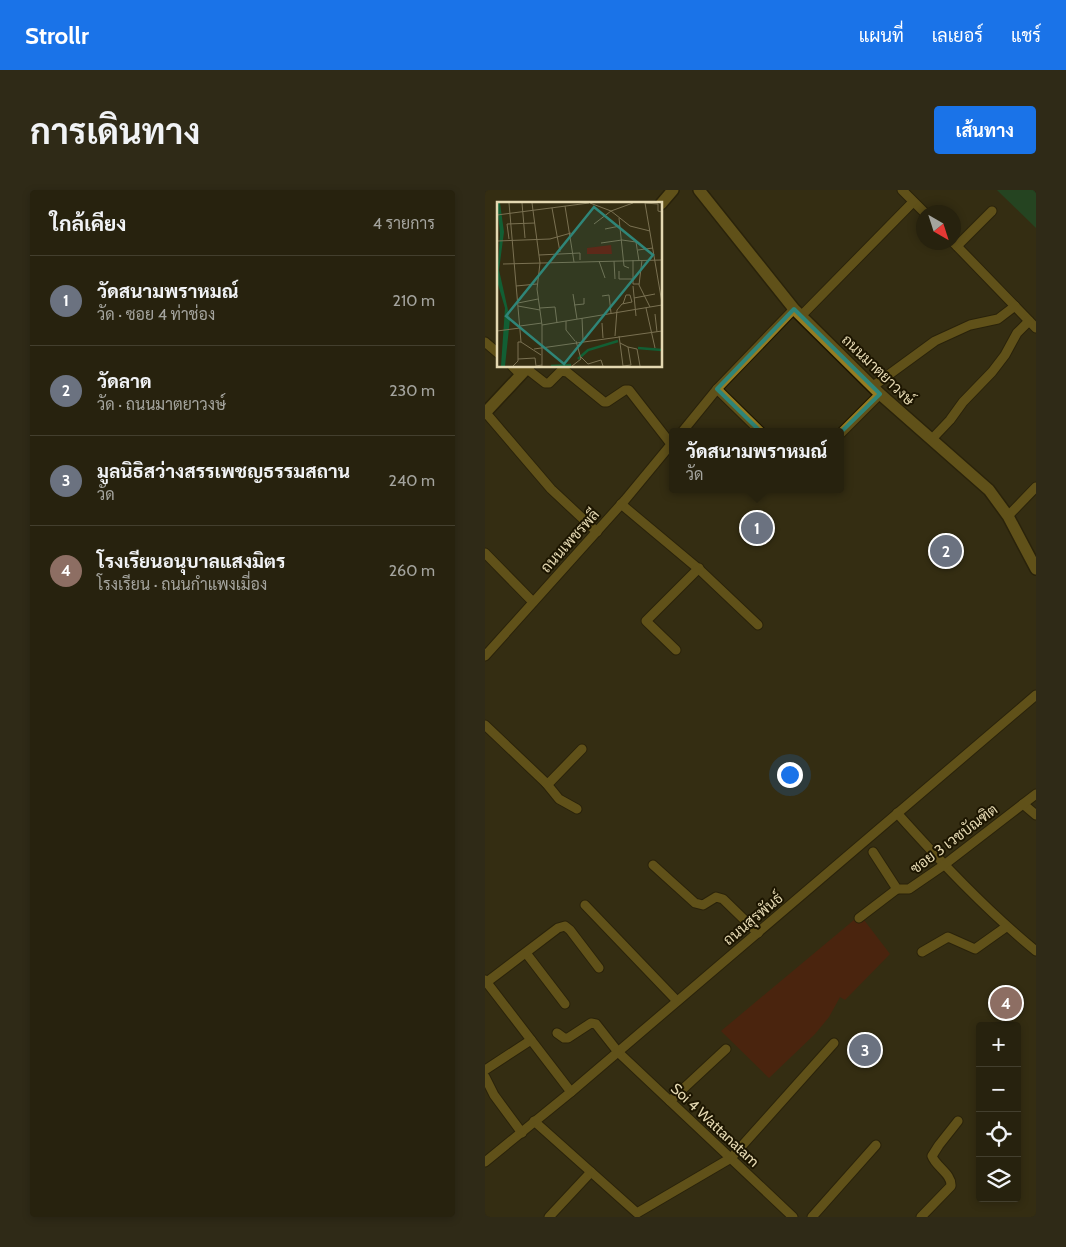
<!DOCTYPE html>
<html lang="th">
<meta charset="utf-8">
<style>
:root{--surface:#27220e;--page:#2f2a17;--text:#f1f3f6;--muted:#a4a49e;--line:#433f2e;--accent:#1a73e8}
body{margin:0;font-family:Cabin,Sarabun,sans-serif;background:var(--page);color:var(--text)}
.controls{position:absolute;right:15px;bottom:15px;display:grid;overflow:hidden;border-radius:5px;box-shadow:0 2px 8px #0003}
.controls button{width:45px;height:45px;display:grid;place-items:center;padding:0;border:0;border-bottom:1px solid var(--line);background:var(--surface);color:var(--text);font:25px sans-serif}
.compass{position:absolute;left:431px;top:15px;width:45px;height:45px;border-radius:50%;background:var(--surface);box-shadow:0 2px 8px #0003;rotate:141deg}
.you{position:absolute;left:304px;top:584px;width:18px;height:18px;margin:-12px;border:4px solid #fff;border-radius:50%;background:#1a73e8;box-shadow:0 0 0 8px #1a73e833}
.badge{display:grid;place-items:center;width:32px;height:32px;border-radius:50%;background:var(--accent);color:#fff;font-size:16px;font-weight:700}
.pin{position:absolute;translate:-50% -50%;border:2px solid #fff;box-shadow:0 1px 5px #0006}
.popup{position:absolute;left:184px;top:238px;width:175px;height:65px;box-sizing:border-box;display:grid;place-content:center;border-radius:5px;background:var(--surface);filter:drop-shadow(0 1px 4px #0005);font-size:16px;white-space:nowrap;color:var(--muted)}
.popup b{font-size:19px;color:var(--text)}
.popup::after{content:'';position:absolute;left:50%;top:100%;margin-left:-10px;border:10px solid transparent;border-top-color:var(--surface)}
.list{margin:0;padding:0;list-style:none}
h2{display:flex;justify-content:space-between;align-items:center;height:65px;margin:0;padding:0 20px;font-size:21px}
h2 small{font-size:16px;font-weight:400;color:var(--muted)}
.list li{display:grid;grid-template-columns:32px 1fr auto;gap:15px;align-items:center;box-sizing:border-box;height:90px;padding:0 20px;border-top:1px solid var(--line)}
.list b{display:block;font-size:19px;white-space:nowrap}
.list p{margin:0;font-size:16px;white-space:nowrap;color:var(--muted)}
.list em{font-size:16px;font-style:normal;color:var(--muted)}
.icon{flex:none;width:28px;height:28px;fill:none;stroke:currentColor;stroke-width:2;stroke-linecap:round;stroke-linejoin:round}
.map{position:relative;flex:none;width:551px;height:1027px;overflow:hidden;border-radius:5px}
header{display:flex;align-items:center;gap:30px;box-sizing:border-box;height:70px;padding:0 25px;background:var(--accent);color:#fff}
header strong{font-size:24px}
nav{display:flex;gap:28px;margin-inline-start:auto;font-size:18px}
.intro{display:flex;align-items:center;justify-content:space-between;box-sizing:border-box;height:120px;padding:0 30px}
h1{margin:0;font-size:35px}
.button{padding:12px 22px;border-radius:5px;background:var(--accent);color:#fff;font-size:18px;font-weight:700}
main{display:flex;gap:30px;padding:0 30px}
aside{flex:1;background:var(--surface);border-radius:5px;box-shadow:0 2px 8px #0003}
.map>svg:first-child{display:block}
</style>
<header>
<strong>Strollr</strong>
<nav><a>แผนที่</a><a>เลเยอร์</a><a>แชร์</a></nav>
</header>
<div class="intro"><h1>การเดินทาง</h1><a class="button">เส้นทาง</a></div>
<main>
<aside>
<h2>ใกล้เคียง<small>4 รายการ</small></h2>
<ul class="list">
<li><span class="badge" style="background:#6b7280">1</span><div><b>วัดสนามพราหมณ์</b><p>วัด · ซอย 4 ท่าช่อง</p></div><em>210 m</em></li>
<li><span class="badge" style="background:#6b7280">2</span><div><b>วัดลาด</b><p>วัด · ถนนมาตยาวงษ์</p></div><em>230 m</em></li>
<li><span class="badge" style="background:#6b7280">3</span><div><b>มูลนิธิสว่างสรรเพชญธรรมสถาน</b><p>วัด</p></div><em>240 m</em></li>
<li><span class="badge" style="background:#8d6e63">4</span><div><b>โรงเรียนอนุบาลแสงมิตร</b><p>โรงเรียน · ถนนกำแพงเมี่อง</p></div><em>260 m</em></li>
</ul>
</aside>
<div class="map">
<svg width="551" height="1027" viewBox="0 0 551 1027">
<rect width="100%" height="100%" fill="#342d12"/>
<path fill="#651909" d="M 369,730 L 379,730 L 405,764 L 360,810 L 355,807 L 344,827 L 330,844 L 284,888 L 236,841 Z"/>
<path fill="#125f34" d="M 512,0 L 551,0 L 551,38 L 515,3 Z"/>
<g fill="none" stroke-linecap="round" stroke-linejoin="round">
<defs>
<g id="minor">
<path d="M 417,0 L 439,22"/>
<path d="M 468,52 L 551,138"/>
<path d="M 472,56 L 507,21"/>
<path d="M 316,126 L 428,12"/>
<path d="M 0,152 L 14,164"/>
<path d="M 27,176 L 36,185"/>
<path d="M 42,179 L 60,193 L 64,193 L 76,181 L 82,182 L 119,212 L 122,212 L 140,200 L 144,200 L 186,254"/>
<path d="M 387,197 L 450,151 L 485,135 L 513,129 L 530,116"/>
<path d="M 232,199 L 276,242"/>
<path d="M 1,223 L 66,299 L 112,342"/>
<path d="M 197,242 L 232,199 L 309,119"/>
<path d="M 356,243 L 395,204"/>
<path d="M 447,249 L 465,230 L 478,212 L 507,182 L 520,165 L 532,143 L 544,131"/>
<path d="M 136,314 L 216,381 L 273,435"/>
<path d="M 523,326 L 551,297"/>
<path d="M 0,363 L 48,412"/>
<path d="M 191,460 L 161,431 L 214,378"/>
<path d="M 0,466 L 140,310 L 188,252"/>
<path d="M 0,535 L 61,593 L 64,593 L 97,559"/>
<path d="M 61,593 L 74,609 L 92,619"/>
<path d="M 538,614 L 551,625"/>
<path d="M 412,623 C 456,672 500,719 551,761"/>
<path d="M 388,662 L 412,699 L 424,699 L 459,675 L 551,604"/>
<path d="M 168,675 L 210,713 L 218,715 L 231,707 L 238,709 L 273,743"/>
<path d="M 100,715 L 192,811"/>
<path d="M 374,728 L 412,699"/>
<path d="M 437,762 L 463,747 L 490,759 L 521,737"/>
<path d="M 41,763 L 80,814"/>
<path d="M 0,790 L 86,902"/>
<path d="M 2,792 L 73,738 L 80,736 L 85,740 L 114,778"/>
<path d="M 72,843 L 79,848 L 83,848 L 106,833 L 111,834 L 133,862 L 308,1027"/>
<path d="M 0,880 L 46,850"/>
<path d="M 0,887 L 9,905 L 37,943"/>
<path d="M 185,911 L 241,859"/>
<path d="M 49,931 L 152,1023 L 246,968 L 349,853"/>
<path d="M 0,972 L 86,902 L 551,505"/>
<path d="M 64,1027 L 106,982"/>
<path d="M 327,1027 L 391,955"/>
<path d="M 436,1027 L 466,996 C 467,984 451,977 447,966 L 454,955 L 473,931"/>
</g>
<g id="tertiary">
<path d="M 214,0 L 309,119 L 395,204 L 504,300 L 523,326 L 551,379"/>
<path d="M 176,14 L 188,0"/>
<path d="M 0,223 L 44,176"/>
</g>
</defs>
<use href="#minor" stroke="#1c1500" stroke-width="11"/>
<use href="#tertiary" stroke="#1c1500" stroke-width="14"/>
<use href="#minor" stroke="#947c23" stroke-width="9"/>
<use href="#tertiary" stroke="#947c23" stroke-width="11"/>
</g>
<path d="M0 0H551V1027H0ZM 309,119 L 395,204 L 316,281 L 232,199 Z" fill="#342d12" fill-opacity=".55" fill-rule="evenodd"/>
<path fill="none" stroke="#2f8578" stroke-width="4" stroke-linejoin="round" d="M 309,119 L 395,204 L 316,281 L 232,199 Z"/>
<g text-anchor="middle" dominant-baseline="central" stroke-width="4" stroke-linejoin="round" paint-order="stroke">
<g font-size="15" fill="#e4d8b1" stroke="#1c1500">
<text transform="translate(393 180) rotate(44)">ถนนมาตยาวงษ์</text>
<text transform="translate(85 351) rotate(-48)">ถนนเพชรพลี</text>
<text transform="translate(469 649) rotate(-37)">ซอย 3 เวชบัณฑิต</text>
<text transform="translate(268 729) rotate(-40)">ถนนสุรพันธ์</text>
<text transform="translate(230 935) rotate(43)">Soi 4 Wattanatam</text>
</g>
</g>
<g transform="translate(12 12)">
<rect width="165" height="165" fill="#342d12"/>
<path d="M 114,43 L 115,52 L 90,52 L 90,46 Z" fill="#651909"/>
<path d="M 0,1 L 3,1 L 7,30 L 2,68 L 13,117 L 8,164 L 4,164 L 8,106 L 0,79 L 3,32 Z" fill="#125f34"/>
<path fill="none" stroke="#125f34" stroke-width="2.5" d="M 141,146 L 165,148M 81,157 L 91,148 L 121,139M 54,164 L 74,163"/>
<path fill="none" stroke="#7a7152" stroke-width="1" d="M 12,1 L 24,140 L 44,153M 25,1 L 28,36M 35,1 L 43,61 L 40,87 L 45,123 L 45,164M 93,1 L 114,9 L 133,24 L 153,29M 148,1 L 165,101M 148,1 L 161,2 L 161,9 L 165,10M 68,4 L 77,60M 55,6 L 63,50M 114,9 L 136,1M 0,13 L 92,1M 122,16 L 127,64 L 132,66M 97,22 L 114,9M 108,27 L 123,24M 12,37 L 10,22 L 38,21M 0,39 L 53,37 L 74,31M 104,41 L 125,38 L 139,40 L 142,59M 141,48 L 156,46M 42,53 L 83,51 L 83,58M 136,58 L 136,82 L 142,82M 145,58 L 142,83 L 153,105M 102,59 L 108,76M 117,59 L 118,77M 6,62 L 165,58M 122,69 L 122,77 L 135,77M 19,84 L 40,82M 136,84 L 139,114M 76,92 L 80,117M 105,94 L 112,93 L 114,111M 137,96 L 158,92M 21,101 L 41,97M 77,103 L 87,102 L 87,96M 21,104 L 43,108M 43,106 L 58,105 L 60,121M 149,106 L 158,146M 158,112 L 160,130M 85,116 L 86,138M 69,119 L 69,128 L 78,139M 105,121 L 106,136M 45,123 L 165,103M 23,124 L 45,121M 0,129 L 23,126M 118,134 L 120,108 L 125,102 L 135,100 L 133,93 L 129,93 L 126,102M 122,134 L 123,141 L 126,164 L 134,163 L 131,145 L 123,141M 131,145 L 140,147 L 143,164M 37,147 L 165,129M 84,155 L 91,162 L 104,158 L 106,164M 21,157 L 38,156 L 39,164 L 45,163M 16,164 L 21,159 L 21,140 L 24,140M 75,164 L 84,157 L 79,139"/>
<path fill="#2f8578" fill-opacity="0.15" stroke="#2f8578" stroke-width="2.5" d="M 97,5 L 156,53 L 67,162 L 9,114 Z"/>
<rect width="165" height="165" fill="none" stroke="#e4d8b1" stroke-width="2.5"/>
</g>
</svg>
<div class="controls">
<button>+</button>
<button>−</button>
<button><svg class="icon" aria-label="locate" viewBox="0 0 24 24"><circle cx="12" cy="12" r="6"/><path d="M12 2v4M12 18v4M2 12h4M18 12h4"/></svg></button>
<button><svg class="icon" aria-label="layers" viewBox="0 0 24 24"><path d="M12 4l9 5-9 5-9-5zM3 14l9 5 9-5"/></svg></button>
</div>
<svg class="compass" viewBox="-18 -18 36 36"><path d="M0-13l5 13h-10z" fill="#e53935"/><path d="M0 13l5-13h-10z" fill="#a4a49e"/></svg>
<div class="you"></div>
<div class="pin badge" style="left:272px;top:338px;background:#6b7280">1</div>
<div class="popup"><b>วัดสนามพราหมณ์</b>วัด</div>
<div class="pin badge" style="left:461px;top:361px;background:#6b7280">2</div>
<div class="pin badge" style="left:380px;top:860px;background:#6b7280">3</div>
<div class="pin badge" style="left:521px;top:813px;background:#8d6e63">4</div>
</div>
</main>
